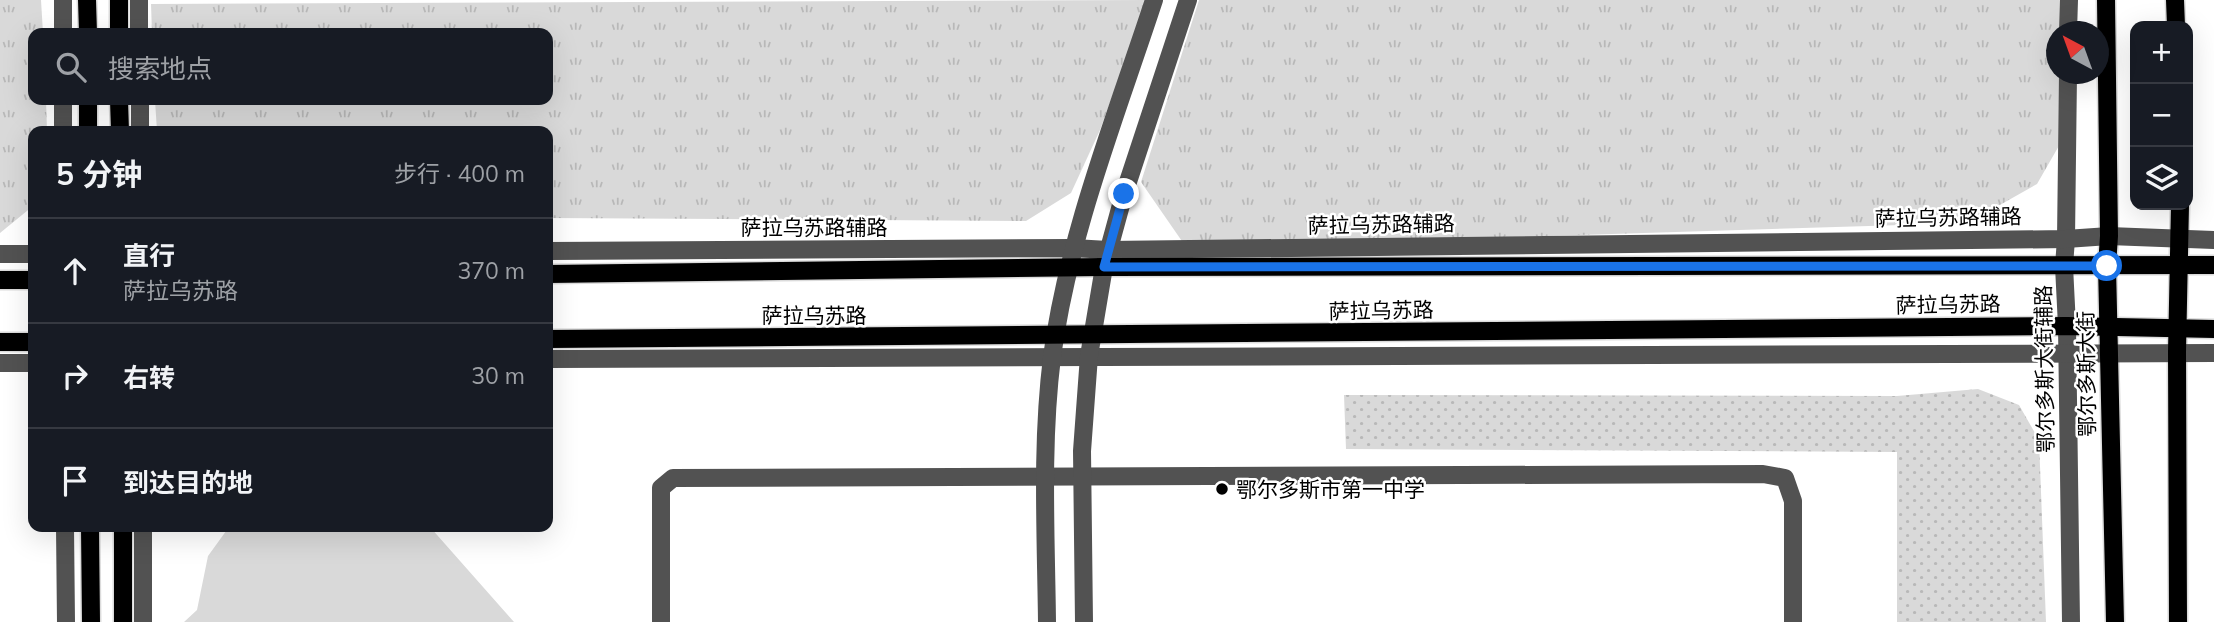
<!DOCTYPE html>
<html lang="zh">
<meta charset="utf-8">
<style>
:root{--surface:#171b24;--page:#20242c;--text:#f1f3f6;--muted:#9ea1a6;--line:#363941}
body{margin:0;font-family:Mulish,"Noto Sans SC",sans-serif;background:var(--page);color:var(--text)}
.controls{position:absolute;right:21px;top:21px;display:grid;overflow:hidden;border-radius:14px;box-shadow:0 7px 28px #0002}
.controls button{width:63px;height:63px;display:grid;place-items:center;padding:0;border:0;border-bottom:2px solid var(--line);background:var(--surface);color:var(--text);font:35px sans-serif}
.compass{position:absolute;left:2046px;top:21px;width:63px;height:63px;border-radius:50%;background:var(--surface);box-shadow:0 7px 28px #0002;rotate:319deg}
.stop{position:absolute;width:21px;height:21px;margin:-16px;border:5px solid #1a73e8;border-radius:50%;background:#fff}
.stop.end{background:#1a73e8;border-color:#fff;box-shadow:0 2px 7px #0008}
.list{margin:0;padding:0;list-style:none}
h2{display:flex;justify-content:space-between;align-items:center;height:91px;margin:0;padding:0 28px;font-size:30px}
h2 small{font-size:23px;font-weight:400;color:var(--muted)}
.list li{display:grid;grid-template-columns:46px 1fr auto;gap:21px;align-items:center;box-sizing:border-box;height:105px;padding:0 28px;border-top:2px solid var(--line)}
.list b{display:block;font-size:26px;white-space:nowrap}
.list p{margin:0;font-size:23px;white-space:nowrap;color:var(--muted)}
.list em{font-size:23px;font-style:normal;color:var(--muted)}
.icon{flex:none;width:38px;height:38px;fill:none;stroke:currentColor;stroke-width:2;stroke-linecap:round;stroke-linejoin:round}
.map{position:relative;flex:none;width:2214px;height:622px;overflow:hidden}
.search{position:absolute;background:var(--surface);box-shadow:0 7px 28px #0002;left:28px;top:28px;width:525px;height:77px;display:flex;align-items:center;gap:18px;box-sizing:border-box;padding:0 24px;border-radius:14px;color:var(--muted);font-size:26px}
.panel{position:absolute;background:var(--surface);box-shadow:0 7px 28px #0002;left:28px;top:126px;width:525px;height:406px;border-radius:14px}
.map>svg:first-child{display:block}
</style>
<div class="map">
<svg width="2214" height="622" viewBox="0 0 2214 622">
<defs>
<pattern id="grass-tufts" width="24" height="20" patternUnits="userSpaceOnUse" patternTransform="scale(1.75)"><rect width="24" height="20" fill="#d9d9d9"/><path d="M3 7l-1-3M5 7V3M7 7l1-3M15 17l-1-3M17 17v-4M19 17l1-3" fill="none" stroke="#b8b8b8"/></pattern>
<pattern id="garden-dots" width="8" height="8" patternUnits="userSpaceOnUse" patternTransform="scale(1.75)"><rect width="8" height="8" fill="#d9d9d9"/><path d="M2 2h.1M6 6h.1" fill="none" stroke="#b8b8b8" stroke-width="1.8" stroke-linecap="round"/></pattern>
</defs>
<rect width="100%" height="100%" fill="#fff"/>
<g fill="url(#grass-tufts)">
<path d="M 0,0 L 41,0 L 43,33 L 33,33 L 33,100 L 46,100 L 47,131 L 33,131 L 33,206 L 0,233 Z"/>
<path d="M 1147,0 L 1100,130 L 1071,193 L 1026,221 L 548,218 L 548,131 L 157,131 L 155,100 L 548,100 L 548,33 L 152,33 L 151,4 Z"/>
<path d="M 1199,0 L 2064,0 L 2064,31 L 2056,32 L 2056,74 L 2064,74 L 2064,137 L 2037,184 L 1968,223 L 1186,247 L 1141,182 Z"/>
</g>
<path fill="url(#garden-dots)" d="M 1978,389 L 2019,405 L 2039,440 L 2046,622 L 1897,622 L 1897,452 L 1346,449 L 1344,395 L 1897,396 Z"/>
<path fill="#d9d9d9" d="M 229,527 L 430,527 L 514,622 L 184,622 L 197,610 L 208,556 Z"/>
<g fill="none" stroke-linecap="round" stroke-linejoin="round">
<defs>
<g id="major">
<path d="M 87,0 L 88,33"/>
<path d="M 119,0 L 119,33"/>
<path d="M 2106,0 L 2109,236 L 2107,266 L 2115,622"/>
<path d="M 2175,0 L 2176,26"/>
<path d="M 88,100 L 88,131"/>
<path d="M 119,100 L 120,131"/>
<path d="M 548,274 L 1104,267 L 2214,265"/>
<path d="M 0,280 L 33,280"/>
<path d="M 548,339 L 2067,326 L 2214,329"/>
<path d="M 0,342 L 33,342"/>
<path d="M 90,527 L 91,622"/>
<path d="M 123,527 L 123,622"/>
<path d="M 2178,622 L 2177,352 L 2180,205"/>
</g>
</defs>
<use href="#major" stroke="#dbdbdb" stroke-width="21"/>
<g stroke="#525252" stroke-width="18">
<path d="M 63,0 L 63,33"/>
<path d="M 139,0 L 139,33"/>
<path d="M 2068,32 L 2069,0"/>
<path d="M 2068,74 L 2066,239 L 2064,266 L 2067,326 L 2071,622"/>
<path d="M 63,100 L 63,131"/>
<path d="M 140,100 L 140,131"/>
<path d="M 548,251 L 1073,248 L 1108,250 L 2066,239 L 2109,236 L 2214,240"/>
<path d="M 0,254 L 33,254"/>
<path d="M 548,359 L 2214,353"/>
<path d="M 0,363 L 33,363"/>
<path d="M 65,527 L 66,622"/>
<path d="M 143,527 L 143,622"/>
<path d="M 661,622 L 661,488 L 673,478 L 1763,474 L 1785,478 L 1793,501 L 1793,622"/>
<path d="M 1047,622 C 1046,534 1041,445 1052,357 C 1068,236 1116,116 1154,0"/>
<path d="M 1084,622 L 1082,451 L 1089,356 L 1104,267 L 1124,194 L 1188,0"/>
</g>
<use href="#major" stroke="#000" stroke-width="18"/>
</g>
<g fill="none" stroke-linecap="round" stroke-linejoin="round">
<path stroke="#1a73e8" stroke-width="9" d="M 1124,194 L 1104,267 L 2107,266"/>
</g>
<circle fill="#000" stroke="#fff" stroke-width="2.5" cx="1222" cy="489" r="7"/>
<g text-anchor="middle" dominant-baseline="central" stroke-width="5" stroke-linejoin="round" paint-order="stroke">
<g font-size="21" fill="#000" stroke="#fff">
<text transform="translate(1948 217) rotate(-1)">萨拉乌苏路辅路</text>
<text transform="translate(1381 224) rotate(-1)">萨拉乌苏路辅路</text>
<text x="814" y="227">萨拉乌苏路辅路</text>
<text transform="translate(1948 304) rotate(-1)">萨拉乌苏路</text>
<text transform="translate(1381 310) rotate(-1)">萨拉乌苏路</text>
<text x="814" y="315">萨拉乌苏路</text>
<text transform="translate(2044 369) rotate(-91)">鄂尔多斯大街辅路</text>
<text transform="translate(2086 374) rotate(-91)">鄂尔多斯大街</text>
</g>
<g font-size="21" fill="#000" stroke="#fff" text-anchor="start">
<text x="1236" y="489">鄂尔多斯市第一中学</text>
</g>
</g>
</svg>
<div class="controls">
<button>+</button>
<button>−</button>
<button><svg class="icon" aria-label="layers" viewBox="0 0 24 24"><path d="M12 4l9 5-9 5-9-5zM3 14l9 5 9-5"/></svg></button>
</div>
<svg class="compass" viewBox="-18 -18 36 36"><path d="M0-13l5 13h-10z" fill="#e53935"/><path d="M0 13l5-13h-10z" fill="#9ea1a6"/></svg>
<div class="stop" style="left:2107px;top:266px"></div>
<div class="stop end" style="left:1124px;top:194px"></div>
<div class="search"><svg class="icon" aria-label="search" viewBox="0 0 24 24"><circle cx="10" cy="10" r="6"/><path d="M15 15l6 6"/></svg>搜索地点</div>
<section class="panel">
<h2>5 分钟<small>步行 · 400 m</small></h2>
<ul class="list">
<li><svg class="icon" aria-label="ahead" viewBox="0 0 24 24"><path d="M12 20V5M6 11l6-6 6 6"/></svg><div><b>直行</b><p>萨拉乌苏路</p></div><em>370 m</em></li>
<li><svg class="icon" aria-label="right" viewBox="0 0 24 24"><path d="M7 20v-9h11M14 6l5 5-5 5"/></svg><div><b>右转</b></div><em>30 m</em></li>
<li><svg class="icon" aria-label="arrive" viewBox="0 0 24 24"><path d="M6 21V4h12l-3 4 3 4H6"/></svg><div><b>到达目的地</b></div></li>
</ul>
</section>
</div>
